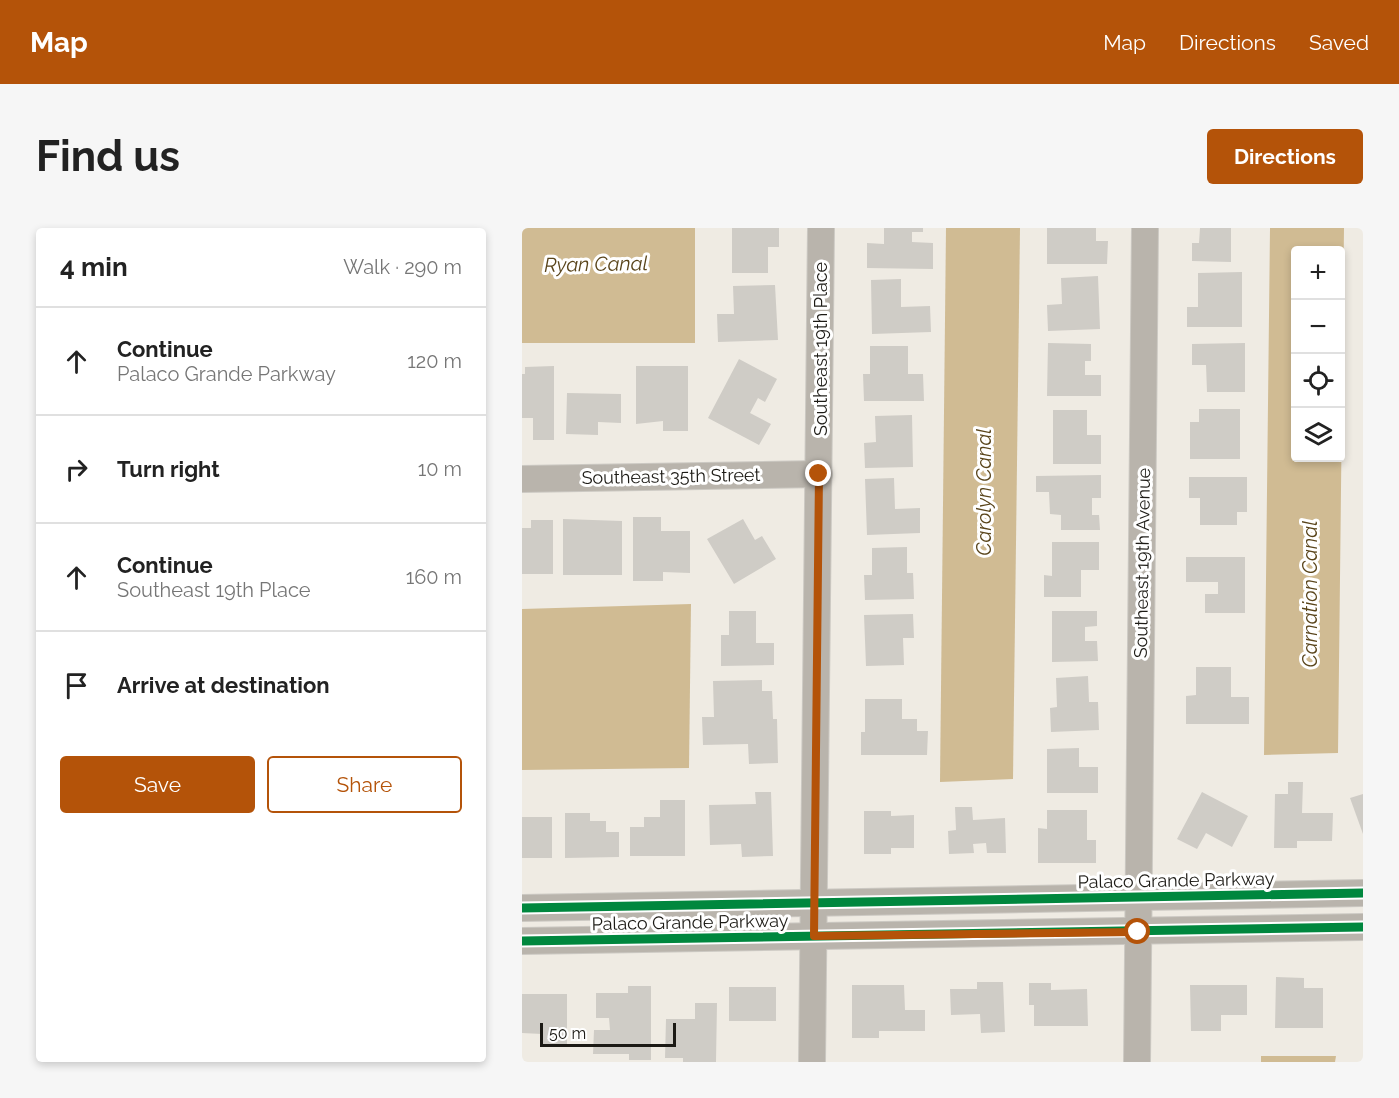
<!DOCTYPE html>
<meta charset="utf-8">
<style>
:root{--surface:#fff;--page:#f6f6f6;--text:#222;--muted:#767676;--line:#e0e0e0;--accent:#b45309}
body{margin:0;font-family:Raleway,sans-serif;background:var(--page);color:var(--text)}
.controls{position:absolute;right:18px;top:18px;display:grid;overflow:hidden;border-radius:6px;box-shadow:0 3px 9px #0003}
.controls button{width:54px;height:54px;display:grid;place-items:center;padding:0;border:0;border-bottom:2px solid var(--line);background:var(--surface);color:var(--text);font:30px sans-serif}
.scale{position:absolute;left:18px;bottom:15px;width:136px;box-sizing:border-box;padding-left:6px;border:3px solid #1c1a15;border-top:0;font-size:16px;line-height:21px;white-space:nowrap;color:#1c1a15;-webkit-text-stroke:4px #fff;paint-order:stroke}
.stop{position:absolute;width:18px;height:18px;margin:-14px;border:4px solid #b45309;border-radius:50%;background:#fff}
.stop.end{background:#b45309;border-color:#fff;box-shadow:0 2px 6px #0008}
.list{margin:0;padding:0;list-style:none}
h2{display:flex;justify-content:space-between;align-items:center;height:78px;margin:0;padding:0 24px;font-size:26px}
h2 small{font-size:20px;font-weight:400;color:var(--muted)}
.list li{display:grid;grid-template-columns:39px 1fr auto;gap:18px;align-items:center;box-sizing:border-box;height:108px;padding:0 24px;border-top:2px solid var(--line)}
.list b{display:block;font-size:22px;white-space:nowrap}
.list p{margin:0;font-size:20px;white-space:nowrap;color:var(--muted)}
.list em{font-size:20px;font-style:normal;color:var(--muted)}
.actions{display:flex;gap:12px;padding:18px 24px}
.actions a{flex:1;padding:14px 0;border:2px solid var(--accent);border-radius:6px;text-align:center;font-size:21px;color:var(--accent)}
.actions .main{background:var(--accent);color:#fff}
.icon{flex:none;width:33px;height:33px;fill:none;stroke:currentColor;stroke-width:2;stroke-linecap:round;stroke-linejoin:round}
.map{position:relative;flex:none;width:841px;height:834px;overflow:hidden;border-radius:6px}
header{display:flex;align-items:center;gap:36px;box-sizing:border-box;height:84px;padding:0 30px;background:var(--accent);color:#fff}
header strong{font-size:28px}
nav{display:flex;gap:33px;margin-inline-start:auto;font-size:21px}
.intro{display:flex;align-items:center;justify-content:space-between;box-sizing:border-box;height:144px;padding:0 36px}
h1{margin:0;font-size:42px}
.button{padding:15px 27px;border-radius:6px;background:var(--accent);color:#fff;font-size:21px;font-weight:700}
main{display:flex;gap:36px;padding:0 36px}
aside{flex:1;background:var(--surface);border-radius:6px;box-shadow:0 3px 9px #0003}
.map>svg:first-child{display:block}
</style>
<header>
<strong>Map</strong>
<nav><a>Map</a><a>Directions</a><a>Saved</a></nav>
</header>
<div class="intro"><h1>Find us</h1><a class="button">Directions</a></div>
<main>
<aside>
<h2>4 min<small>Walk · 290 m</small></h2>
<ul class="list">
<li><svg class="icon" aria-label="ahead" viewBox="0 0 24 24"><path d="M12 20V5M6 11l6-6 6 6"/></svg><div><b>Continue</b><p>Palaco Grande Parkway</p></div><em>120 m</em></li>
<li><svg class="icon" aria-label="right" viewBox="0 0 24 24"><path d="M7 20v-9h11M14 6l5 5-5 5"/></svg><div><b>Turn right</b></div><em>10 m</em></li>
<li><svg class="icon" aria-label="ahead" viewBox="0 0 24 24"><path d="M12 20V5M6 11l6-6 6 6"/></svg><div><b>Continue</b><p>Southeast 19th Place</p></div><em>160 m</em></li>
<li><svg class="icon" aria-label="arrive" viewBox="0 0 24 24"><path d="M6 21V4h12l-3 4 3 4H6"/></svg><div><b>Arrive at destination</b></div></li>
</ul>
<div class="actions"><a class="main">Save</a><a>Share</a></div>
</aside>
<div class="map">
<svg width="841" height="834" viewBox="0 0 841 834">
<rect width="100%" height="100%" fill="#efebe3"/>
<g fill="#d0bb93" fill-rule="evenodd">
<rect x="0" y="0" width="173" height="115"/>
<path d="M 424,0 L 498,0 L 491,551 L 418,554 Z"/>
<path d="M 748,0 L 822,0 L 816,525 L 742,527 ZM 774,22 L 818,22 L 818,230 L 774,230 Z"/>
<path d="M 169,376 L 167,540 L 0,542 L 0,381 Z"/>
<path d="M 739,828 L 814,828 L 813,834 L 739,834 Z"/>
</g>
<g fill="#cfccc6">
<path d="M 210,0 L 257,0 L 257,19 L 246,19 L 246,45 L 210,45 Z"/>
<path d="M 362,0 L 401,0 L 401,4 L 390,4 L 390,14 L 411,15 L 411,41 L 345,40 L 345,15 L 362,16 Z"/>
<path d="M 525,0 L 574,0 L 574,13 L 586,13 L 585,36 L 525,36 Z"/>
<path d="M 678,0 L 709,0 L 709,34 L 670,33 L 670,15 L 677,15 Z"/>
<path d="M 720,44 L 720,99 L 665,99 L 665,79 L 676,79 L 676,45 Z"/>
<path d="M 576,48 L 578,101 L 526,103 L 525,77 L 540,76 L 539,50 Z"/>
<path d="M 379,51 L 379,79 L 408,78 L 409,104 L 350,106 L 349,52 Z"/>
<path d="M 253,57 L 256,112 L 196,114 L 195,86 L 212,86 L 211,58 Z"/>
<path d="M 526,115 L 569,116 L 569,133 L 563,133 L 563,147 L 579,147 L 579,168 L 525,168 Z"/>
<path d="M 723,115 L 723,164 L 685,164 L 684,137 L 670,137 L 670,116 Z"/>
<path d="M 348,118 L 386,118 L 386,146 L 401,146 L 402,173 L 342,173 L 341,146 L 348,146 Z"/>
<path d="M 217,131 L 255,151 L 243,174 L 236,170 L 228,185 L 249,196 L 237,217 L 186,190 Z"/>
<path d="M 32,138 L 32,212 L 11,212 L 11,190 L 0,190 L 0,146 L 3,146 L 3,139 Z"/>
<path d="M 114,138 L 166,138 L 166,203 L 141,203 L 141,193 L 114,196 Z"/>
<path d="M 45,165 L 99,166 L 99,195 L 76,194 L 76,207 L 44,206 Z"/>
<path d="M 677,181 L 718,181 L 718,231 L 668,231 L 668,194 L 677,194 Z"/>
<path d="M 531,182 L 565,182 L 565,207 L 579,207 L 579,236 L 531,236 Z"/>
<path d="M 390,187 L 391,239 L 343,240 L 342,215 L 354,214 L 353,188 Z"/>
<path d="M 579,247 L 579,270 L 570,270 L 570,287 L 577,287 L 578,302 L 539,302 L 539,287 L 528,286 L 527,264 L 514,264 L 514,248 Z"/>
<path d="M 667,249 L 725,249 L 725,284 L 715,284 L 715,297 L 678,297 L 678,270 L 667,270 Z"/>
<path d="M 372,250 L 373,281 L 398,280 L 398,305 L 345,307 L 343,251 Z"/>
<path d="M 111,289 L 139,289 L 139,303 L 168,303 L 168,345 L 141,344 L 141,353 L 111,353 Z"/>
<path d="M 41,291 L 100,293 L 100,347 L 41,347 Z"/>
<path d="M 221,291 L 233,312 L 240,308 L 254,331 L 212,356 L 185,311 Z"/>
<path d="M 9,292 L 31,292 L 31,346 L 0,346 L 0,300 L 9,300 Z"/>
<path d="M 530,314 L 577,314 L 577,342 L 559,342 L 559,369 L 522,369 L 522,347 L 530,348 Z"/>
<path d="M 385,319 L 385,345 L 391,345 L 392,371 L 343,372 L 342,347 L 350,347 L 350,320 Z"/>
<path d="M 664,329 L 723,329 L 723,385 L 683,385 L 683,366 L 696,366 L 696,354 L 664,354 Z"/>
<path d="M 207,383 L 234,383 L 234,415 L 252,415 L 252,437 L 199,438 L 199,407 L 207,407 Z"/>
<path d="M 530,383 L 575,383 L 575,398 L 563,399 L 563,413 L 575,413 L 576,433 L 530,434 Z"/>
<path d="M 391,386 L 392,410 L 381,410 L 382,437 L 344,438 L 342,387 Z"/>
<path d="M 674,439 L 709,439 L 709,469 L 727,469 L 727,496 L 664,496 L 664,468 L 674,467 Z"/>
<path d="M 566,448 L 567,474 L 576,474 L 577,502 L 529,504 L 528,480 L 535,479 L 534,450 Z"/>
<path d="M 240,452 L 240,463 L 250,463 L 251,491 L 255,491 L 256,535 L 227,536 L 226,516 L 181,517 L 180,489 L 192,489 L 191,453 Z"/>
<path d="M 343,471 L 380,471 L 380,491 L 395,491 L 395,503 L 406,503 L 405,527 L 339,527 L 339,504 L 343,504 Z"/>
<path d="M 557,520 L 557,539 L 576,539 L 576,565 L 525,565 L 525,521 Z"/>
<path d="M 766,554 L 781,554 L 780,585 L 811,585 L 810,613 L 775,613 L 775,620 L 752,620 L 753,566 L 766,566 Z"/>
<path d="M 233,564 L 249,564 L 251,628 L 220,629 L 219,616 L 188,617 L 187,577 L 234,576 Z"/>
<path d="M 680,564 L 726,588 L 710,619 L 684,605 L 675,621 L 655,611 Z"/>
<path d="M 841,566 L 841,606 L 828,570 Z"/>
<path d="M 138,572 L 163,572 L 163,628 L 108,628 L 108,599 L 122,599 L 122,589 L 138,589 Z"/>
<path d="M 433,579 L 450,579 L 451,592 L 483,590 L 484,625 L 465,625 L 464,615 L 451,616 L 452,625 L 427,626 L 426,603 L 434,602 Z"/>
<path d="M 525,582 L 565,582 L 565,612 L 574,612 L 574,635 L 516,635 L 516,600 L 525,601 Z"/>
<path d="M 342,583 L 369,583 L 369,588 L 392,587 L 392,620 L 369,620 L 369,626 L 342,626 Z"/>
<path d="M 43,585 L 68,585 L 68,593 L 84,593 L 84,604 L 97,604 L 97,629 L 43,630 Z"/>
<rect x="0" y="589" width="30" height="41"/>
<path d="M 754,749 L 782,750 L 782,760 L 801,760 L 801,800 L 753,800 Z"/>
<path d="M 455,754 L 481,754 L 483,804 L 459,805 L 458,786 L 429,787 L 428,761 L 455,761 Z"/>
<path d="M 507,755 L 529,755 L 529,762 L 565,761 L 566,798 L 512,798 L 512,777 L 507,777 Z"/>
<path d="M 330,757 L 382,757 L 383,782 L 403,782 L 403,803 L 357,803 L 357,810 L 330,810 Z"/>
<path d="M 668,757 L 725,757 L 725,787 L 699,787 L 699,803 L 669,803 Z"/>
<path d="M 106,758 L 129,758 L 129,832 L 107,832 L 107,826 L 71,826 L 72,802 L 88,802 L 87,790 L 74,790 L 74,765 L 106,765 Z"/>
<rect x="207" y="759" width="47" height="34"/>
<path d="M 0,766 L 45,766 L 45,817 L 20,817 L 20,806 L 0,805 Z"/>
<path d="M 173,775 L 195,775 L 194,834 L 161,834 L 161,830 L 143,830 L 144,791 L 173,791 Z"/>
</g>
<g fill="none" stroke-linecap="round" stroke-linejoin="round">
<defs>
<g id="minor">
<path d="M 0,251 L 297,246"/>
<path d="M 0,680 L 841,665"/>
<path d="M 0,713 L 841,699"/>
<path d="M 290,834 L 299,0"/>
<path d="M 615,834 L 623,0"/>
</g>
</defs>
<use href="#minor" stroke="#ccc9c3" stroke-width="28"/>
<use href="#minor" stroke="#b9b4ac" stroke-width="26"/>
<defs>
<g id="cycleway">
<path d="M 0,680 L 841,665"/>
<path d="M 0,713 L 841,699"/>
</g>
</defs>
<use href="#cycleway" stroke="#fff" stroke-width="13"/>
<use href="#cycleway" stroke="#00873e" stroke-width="9"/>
</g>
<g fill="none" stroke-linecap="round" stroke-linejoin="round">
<path stroke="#b45309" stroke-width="8" d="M 297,246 L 292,708 L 616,704"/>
</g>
<g text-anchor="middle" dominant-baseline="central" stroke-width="6" stroke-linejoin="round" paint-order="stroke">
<g font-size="18" fill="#1c1a15" stroke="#fff">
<text transform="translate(298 121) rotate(-90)">Southeast 19th Place</text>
<text transform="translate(149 248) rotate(-1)">Southeast 35th Street</text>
<text transform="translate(620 335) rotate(-89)">Southeast 19th Avenue</text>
<text transform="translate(654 652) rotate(-1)">Palaco Grande Parkway</text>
<text transform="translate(168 694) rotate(-1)">Palaco Grande Parkway</text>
</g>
<g font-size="20" font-style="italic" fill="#59441a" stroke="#fff">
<text transform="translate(74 36) rotate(-1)">Ryan Canal</text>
<text transform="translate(462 264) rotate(-90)">Carolyn Canal</text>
<text transform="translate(788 366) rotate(-90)">Carnation Canal</text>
</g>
</g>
</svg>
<div class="controls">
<button>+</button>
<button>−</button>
<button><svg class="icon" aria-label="locate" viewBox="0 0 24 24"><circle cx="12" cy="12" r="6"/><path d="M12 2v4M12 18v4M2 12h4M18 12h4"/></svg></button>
<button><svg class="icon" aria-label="layers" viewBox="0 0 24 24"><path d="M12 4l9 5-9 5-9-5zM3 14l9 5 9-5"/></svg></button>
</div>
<div class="scale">50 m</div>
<div class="stop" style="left:616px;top:704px"></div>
<div class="stop end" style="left:297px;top:246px"></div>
</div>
</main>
